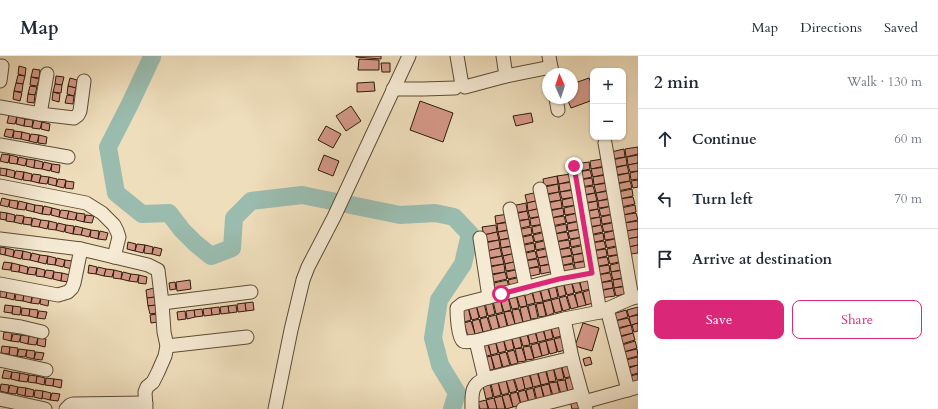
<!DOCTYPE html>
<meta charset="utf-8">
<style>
:root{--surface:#fff;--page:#f6f6f7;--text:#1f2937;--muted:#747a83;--line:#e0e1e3;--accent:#db2777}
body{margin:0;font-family:Cardo,serif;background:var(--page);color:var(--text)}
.controls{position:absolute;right:12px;top:12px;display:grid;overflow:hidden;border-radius:8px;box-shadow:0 1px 3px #0004}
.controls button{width:36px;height:36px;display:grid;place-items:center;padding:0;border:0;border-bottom:1px solid var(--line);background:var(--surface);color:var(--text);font:20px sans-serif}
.compass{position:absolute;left:542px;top:12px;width:36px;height:36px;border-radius:50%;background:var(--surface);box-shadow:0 1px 3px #0004;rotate:357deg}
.stop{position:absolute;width:12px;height:12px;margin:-9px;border:3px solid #db2777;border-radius:50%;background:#fff}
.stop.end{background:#db2777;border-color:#fff;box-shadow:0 1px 4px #0008}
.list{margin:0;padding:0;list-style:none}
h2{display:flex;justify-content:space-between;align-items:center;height:52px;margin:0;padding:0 16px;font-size:17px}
h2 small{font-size:13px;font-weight:400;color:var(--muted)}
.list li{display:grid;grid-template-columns:26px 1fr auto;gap:12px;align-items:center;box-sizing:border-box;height:60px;padding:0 16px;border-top:1px solid var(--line)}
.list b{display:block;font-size:15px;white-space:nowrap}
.list em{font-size:13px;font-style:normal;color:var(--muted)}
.actions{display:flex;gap:8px;padding:12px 16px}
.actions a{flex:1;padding:9px 0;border:1px solid var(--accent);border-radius:8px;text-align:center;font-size:14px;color:var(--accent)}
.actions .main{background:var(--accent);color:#fff}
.icon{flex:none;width:22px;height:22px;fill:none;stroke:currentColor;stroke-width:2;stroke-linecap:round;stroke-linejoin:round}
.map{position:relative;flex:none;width:638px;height:353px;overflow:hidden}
header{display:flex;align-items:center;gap:24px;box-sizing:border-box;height:56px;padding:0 20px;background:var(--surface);border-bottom:1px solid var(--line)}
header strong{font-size:19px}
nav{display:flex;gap:22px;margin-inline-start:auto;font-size:14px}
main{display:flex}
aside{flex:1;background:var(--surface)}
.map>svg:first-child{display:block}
</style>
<header>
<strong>Map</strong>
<nav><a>Map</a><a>Directions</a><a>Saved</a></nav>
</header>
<main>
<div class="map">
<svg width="638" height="353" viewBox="0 0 638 353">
<rect width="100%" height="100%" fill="#efdebc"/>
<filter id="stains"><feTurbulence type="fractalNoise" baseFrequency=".005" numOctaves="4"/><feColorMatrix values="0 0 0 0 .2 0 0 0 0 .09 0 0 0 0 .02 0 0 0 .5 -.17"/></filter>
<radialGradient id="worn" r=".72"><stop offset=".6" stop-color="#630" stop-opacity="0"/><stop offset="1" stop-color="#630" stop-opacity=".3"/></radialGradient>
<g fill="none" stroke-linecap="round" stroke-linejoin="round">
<path stroke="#9abcaf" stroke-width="18" d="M 151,0 L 152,1 L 129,50 L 108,91 L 116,137 L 142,158 L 169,157 L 182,174 L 195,187 L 211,200 L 232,192 L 234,162 L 251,145 L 302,139 L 400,159 L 435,157 L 454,161 L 470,178 L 463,208 L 439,244 L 433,282 L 440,309 L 457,337 L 452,353"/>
</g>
<g fill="#d49887" stroke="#2b1b0a">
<path d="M 356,0 L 381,0 L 381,3 L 356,1 Z"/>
<path d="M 359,3 L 379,4 L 379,14 L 358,14 Z"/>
<path d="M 381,7 L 390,7 L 390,16 L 382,16 Z"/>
<path d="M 19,10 L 26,12 L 25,20 L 18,18 Z"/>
<path d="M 33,13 L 40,14 L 39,22 L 31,21 Z"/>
<path d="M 18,19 L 25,20 L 23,28 L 16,27 Z"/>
<path d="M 56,20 L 64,21 L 62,29 L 55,28 Z"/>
<path d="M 31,21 L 39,23 L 37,30 L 30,29 Z"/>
<path d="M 70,22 L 77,24 L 76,32 L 68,30 Z"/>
<path d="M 589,22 L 593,32 L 593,44 L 571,52 L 567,42 L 572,42 L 572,28 Z"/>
<path d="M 374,26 L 375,35 L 357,36 L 357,27 Z"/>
<path d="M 16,27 L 23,28 L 22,36 L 14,35 Z"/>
<path d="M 55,28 L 62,29 L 61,37 L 53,36 Z"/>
<path d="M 30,30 L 37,31 L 35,39 L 28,38 Z"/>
<path d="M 68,30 L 76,32 L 74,40 L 67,38 Z"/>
<path d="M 14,35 L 22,37 L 20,45 L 13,43 Z"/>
<path d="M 53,36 L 60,38 L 59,46 L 52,44 Z"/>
<path d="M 28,38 L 35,39 L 34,47 L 27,46 Z"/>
<path d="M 67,39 L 74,40 L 73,48 L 65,47 Z"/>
<path d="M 420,45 L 453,57 L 443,86 L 410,74 Z"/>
<path d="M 351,50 L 361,65 L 346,75 L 336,60 Z"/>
<path d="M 531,57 L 533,66 L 516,70 L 513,60 Z"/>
<path d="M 9,59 L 17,61 L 15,68 L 7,67 Z"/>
<path d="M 17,61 L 25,63 L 24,70 L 16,68 Z"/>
<path d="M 25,63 L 33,64 L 32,71 L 24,70 Z"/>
<path d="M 34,64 L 42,66 L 40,73 L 32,72 Z"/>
<path d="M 42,66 L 50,68 L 49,75 L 41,73 Z"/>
<path d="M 326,70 L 341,78 L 333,92 L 318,84 Z"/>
<path d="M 6,73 L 14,74 L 12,82 L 4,80 Z"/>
<path d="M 14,75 L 22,76 L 21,83 L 13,82 Z"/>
<path d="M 22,76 L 30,78 L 29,85 L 21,83 Z"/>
<path d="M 31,78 L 39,79 L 37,87 L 29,85 Z"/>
<path d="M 39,79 L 47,81 L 46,88 L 38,87 Z"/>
<path d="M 638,91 L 638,98 L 626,101 L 625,93 Z"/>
<path d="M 624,93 L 625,101 L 612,103 L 611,96 Z"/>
<path d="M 2,98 L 10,99 L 8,107 L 0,105 Z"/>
<path d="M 10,99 L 18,101 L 17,108 L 9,107 Z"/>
<path d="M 324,99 L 339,105 L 333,120 L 318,114 Z"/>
<path d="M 638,99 L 638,107 L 628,109 L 627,101 Z"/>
<path d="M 19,101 L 27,103 L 25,110 L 17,108 Z"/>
<path d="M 626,101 L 627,109 L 614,111 L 612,104 Z"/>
<path d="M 27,103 L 35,104 L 34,112 L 26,110 Z"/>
<path d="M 603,103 L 605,110 L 591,113 L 590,105 Z"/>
<path d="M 35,104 L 43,106 L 42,113 L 34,112 Z"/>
<path d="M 44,106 L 52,108 L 50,115 L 42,113 Z"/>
<path d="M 589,106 L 590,113 L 577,116 L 575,108 Z"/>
<path d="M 638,107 L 638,115 L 630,116 L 628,109 Z"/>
<path d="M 52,108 L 60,109 L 59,117 L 51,115 Z"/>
<path d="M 627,109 L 629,117 L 615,119 L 614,112 Z"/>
<path d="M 605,111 L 606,118 L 593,121 L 591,113 Z"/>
<path d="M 0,112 L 7,113 L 6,120 L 0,119 Z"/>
<path d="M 7,113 L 15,115 L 14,122 L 6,120 Z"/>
<path d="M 590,114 L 592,121 L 578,124 L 577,116 Z"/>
<path d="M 16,115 L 24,116 L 22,124 L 14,122 Z"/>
<path d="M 638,115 L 638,123 L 631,124 L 630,117 Z"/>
<path d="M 24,116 L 32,118 L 31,125 L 23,124 Z"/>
<path d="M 629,117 L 630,125 L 617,127 L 615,120 Z"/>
<path d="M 33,118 L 41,119 L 39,127 L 31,125 Z"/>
<path d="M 571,118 L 572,125 L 559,128 L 557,120 Z"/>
<path d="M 606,119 L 608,126 L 594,129 L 593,121 Z"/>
<path d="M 41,120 L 49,121 L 47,128 L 39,127 Z"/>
<path d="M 557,120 L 558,128 L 544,130 L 543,123 Z"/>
<path d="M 49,121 L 57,123 L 56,130 L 48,128 Z"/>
<path d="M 592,122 L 593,129 L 580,131 L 579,124 Z"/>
<path d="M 58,123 L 66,124 L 64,132 L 56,130 Z"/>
<path d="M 638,124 L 638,131 L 633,132 L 631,125 Z"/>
<path d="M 66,125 L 74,126 L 73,133 L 65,132 Z"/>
<path d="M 630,125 L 632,132 L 618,135 L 617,128 Z"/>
<path d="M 572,126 L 574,133 L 560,136 L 559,128 Z"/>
<path d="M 608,127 L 609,134 L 596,137 L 594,129 Z"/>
<path d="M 558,128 L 559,136 L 546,138 L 545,131 Z"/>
<path d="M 593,130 L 595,137 L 582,139 L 580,132 Z"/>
<path d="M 632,133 L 633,140 L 620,143 L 618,136 Z"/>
<path d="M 574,134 L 575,141 L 562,143 L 560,136 Z"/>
<path d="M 609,135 L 611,142 L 598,145 L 596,137 Z"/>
<path d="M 538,136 L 540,144 L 527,147 L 525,139 Z"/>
<path d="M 559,136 L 561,144 L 548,146 L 546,139 Z"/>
<path d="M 595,137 L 597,145 L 583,147 L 582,140 Z"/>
<path d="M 575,141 L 577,149 L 563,151 L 562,144 Z"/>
<path d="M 633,141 L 635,148 L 621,151 L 620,143 Z"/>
<path d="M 2,142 L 10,144 L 8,151 L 0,149 Z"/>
<path d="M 611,143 L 612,150 L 599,152 L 598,145 Z"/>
<path d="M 10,144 L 18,145 L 17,153 L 9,151 Z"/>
<path d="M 540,144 L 541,152 L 528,155 L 527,147 Z"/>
<path d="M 561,144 L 562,152 L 549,154 L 548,147 Z"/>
<path d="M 19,145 L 27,147 L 25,154 L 17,153 Z"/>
<path d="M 597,145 L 598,153 L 585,155 L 583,148 Z"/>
<path d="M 27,147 L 35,149 L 34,156 L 26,154 Z"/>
<path d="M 526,147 L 527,155 L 514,157 L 512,150 Z"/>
<path d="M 35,149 L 43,150 L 42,158 L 34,156 Z"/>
<path d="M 577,149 L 578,157 L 565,159 L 564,152 Z"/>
<path d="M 635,149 L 636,156 L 623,159 L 621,152 Z"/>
<path d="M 44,150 L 52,152 L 50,159 L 42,158 Z"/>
<path d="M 612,150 L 614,158 L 601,160 L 599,153 Z"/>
<path d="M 52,152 L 60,154 L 59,161 L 51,159 Z"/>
<path d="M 542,152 L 543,160 L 530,162 L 528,155 Z"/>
<path d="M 563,152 L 564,159 L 551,162 L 549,155 Z"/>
<path d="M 598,153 L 600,161 L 586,163 L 585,156 Z"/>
<path d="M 61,154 L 69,155 L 67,163 L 59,161 Z"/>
<path d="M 69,155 L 77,157 L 75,164 L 67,163 Z"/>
<path d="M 527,155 L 529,163 L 515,165 L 514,158 Z"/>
<path d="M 0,156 L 7,157 L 6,164 L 0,163 Z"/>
<path d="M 7,157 L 15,159 L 14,166 L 6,165 Z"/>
<path d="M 77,157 L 85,158 L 84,166 L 76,164 Z"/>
<path d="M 578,157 L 580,165 L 567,167 L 565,160 Z"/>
<path d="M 636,157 L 638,164 L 624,167 L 623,159 Z"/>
<path d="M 508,158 L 510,165 L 496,168 L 495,160 Z"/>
<path d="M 614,158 L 615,166 L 602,168 L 601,161 Z"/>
<path d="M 16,159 L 24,160 L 22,168 L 14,166 Z"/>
<path d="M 86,159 L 94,160 L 92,167 L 84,166 Z"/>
<path d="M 543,160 L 545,168 L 531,170 L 530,163 Z"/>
<path d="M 564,160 L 566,167 L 552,170 L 551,162 Z"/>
<path d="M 24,161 L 32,162 L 31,169 L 23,168 Z"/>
<path d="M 600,161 L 601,169 L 588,171 L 586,164 Z"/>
<path d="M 33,162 L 41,164 L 39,171 L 31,170 Z"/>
<path d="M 529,163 L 530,170 L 517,173 L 516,166 Z"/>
<path d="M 41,164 L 49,165 L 47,173 L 39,171 Z"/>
<path d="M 49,165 L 57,167 L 56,174 L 48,173 Z"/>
<path d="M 580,165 L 581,173 L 568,175 L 567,168 Z"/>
<path d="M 638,165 L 638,173 L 626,175 L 624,167 Z"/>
<path d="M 510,166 L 511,173 L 498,176 L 497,168 Z"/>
<path d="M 616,166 L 617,174 L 604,176 L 602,169 Z"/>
<path d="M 58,167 L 66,169 L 64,176 L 56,174 Z"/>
<path d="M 545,168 L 546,175 L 533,178 L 532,171 Z"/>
<path d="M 566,168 L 567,175 L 554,178 L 552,171 Z"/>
<path d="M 66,169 L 74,170 L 73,178 L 65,176 Z"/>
<path d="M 496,169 L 497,176 L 484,179 L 482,171 Z"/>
<path d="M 601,169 L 603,176 L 589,179 L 588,172 Z"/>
<path d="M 75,170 L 83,172 L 81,179 L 73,178 Z"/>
<path d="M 531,171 L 532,178 L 519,181 L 517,174 Z"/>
<path d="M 83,172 L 91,174 L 89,181 L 81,179 Z"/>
<path d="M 581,173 L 583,181 L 570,183 L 568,176 Z"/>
<path d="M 638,173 L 638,181 L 627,183 L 626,175 Z"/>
<path d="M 91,174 L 99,175 L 98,183 L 90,181 Z"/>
<path d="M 511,174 L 513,181 L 500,184 L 498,176 Z"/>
<path d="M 617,174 L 619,182 L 605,184 L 604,177 Z"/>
<path d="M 100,175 L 108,177 L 106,184 L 98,183 Z"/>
<path d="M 497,176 L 499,184 L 485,186 L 484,179 Z"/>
<path d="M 546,176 L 548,183 L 535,186 L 533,179 Z"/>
<path d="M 567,176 L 569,183 L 555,186 L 554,178 Z"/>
<path d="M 603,177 L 604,184 L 591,187 L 589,180 Z"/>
<path d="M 532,179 L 534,186 L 520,189 L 519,182 Z"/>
<path d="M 583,181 L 584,188 L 571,191 L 570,184 Z"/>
<path d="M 638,181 L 638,189 L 629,191 L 627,183 Z"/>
<path d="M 513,182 L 515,189 L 501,192 L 500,184 Z"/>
<path d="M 619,182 L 620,189 L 607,192 L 605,185 Z"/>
<path d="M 499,184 L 500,192 L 487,195 L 485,187 Z"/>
<path d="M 548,184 L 550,191 L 536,194 L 535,187 Z"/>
<path d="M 569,184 L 570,191 L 557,194 L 555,186 Z"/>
<path d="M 604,185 L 606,192 L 592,195 L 591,187 Z"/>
<path d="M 128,186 L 136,188 L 135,195 L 127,193 Z"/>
<path d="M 534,187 L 535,194 L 522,197 L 520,190 Z"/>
<path d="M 137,188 L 145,189 L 143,197 L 135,195 Z"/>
<path d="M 145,189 L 153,191 L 152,198 L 144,197 Z"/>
<path d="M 585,189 L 586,196 L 573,199 L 571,192 Z"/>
<path d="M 638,189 L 638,197 L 631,198 L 629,191 Z"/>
<path d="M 515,190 L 516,197 L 503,200 L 501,192 Z"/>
<path d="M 620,190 L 622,198 L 608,200 L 607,193 Z"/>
<path d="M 0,191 L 6,192 L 5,199 L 0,198 Z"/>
<path d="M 154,191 L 162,193 L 160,200 L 152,198 Z"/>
<path d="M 6,192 L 14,194 L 13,201 L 5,199 Z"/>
<path d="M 500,192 L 502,200 L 489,202 L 487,195 Z"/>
<path d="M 550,192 L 551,199 L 538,202 L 536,195 Z"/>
<path d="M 570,192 L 572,199 L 558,202 L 557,194 Z"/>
<path d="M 606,193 L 607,200 L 594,203 L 592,195 Z"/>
<path d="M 15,194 L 23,195 L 21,203 L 13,201 Z"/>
<path d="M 23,195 L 31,197 L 30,204 L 22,203 Z"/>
<path d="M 535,195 L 537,202 L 524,205 L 522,198 Z"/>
<path d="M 32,197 L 40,199 L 38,206 L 30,204 Z"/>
<path d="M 516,197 L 518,205 L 505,208 L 503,200 Z"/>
<path d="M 586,197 L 587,204 L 574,207 L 573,199 Z"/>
<path d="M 622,198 L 623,205 L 610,208 L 608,201 Z"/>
<path d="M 40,199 L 48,200 L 46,208 L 38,206 Z"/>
<path d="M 48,200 L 56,202 L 55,209 L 47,208 Z"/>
<path d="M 502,200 L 504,208 L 490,210 L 489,203 Z"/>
<path d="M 551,200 L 553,207 L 540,210 L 538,202 Z"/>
<path d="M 572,200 L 573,207 L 560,210 L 558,202 Z"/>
<path d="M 607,201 L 609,208 L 595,211 L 594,203 Z"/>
<path d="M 57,202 L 65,204 L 63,211 L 55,209 Z"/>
<path d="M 537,203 L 539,210 L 525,213 L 524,205 Z"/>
<path d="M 65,204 L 73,205 L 72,213 L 64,211 Z"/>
<path d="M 518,205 L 519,213 L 506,215 L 505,208 Z"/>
<path d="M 588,205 L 589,212 L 576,215 L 574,207 Z"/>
<path d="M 4,206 L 12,207 L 10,214 L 2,213 Z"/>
<path d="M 623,206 L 625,213 L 611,216 L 610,209 Z"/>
<path d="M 12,207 L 20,209 L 19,216 L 11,215 Z"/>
<path d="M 504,208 L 505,216 L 492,218 L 490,211 Z"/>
<path d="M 553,208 L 555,215 L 541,218 L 540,210 Z"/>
<path d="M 573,208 L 575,215 L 561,218 L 560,210 Z"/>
<path d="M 20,209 L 28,211 L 27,218 L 19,216 Z"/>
<path d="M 89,209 L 97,211 L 96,218 L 88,217 Z"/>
<path d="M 609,209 L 610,216 L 597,219 L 596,211 Z"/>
<path d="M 29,211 L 37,212 L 35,219 L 27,218 Z"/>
<path d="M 98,211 L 106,213 L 104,220 L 96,218 Z"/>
<path d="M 539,211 L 540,218 L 527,221 L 525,213 Z"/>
<path d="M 37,212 L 45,214 L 44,221 L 36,220 Z"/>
<path d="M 106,213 L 114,214 L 112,221 L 104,220 Z"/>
<path d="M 520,213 L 521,220 L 508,223 L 506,216 Z"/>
<path d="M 46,214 L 54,215 L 52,223 L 44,221 Z"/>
<path d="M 114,214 L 122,216 L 121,223 L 113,222 Z"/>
<path d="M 625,214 L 626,221 L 613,224 L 611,216 Z"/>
<path d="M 54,216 L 62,217 L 61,225 L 53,223 Z"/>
<path d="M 123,216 L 131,218 L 129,225 L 121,223 Z"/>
<path d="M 505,216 L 507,223 L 494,226 L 492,219 Z"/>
<path d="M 62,217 L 70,219 L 69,226 L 61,225 Z"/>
<path d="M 610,217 L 612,224 L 599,227 L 597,219 Z"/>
<path d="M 131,218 L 139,219 L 137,226 L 129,225 Z"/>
<path d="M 139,219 L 147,221 L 146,228 L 138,227 Z"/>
<path d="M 586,220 L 590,233 L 582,235 L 579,222 Z"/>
<path d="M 521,221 L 523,228 L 510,231 L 508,224 Z"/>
<path d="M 578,222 L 582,235 L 575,237 L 571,224 Z"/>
<path d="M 626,222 L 628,229 L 614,232 L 613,224 Z"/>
<path d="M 190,224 L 191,233 L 177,235 L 176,226 Z"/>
<path d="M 507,224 L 509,231 L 495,234 L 494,227 Z"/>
<path d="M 571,224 L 574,237 L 567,239 L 563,226 Z"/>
<path d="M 612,225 L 613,232 L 600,234 L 599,227 Z"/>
<path d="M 175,226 L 176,233 L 170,234 L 169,227 Z"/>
<path d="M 563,226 L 566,239 L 559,241 L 556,228 Z"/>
<path d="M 555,228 L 558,241 L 551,243 L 548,230 Z"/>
<path d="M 547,230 L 551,243 L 543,245 L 540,232 Z"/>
<path d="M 628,230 L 629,237 L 616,240 L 614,232 Z"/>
<path d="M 154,232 L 155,241 L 147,242 L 146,234 Z"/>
<path d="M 539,232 L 543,246 L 535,247 L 532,234 Z"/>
<path d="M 613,232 L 615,240 L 601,242 L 600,235 Z"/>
<path d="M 0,234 L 7,235 L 6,242 L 0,241 Z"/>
<path d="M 531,234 L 535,247 L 527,249 L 524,236 Z"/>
<path d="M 590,234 L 593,247 L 586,249 L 583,236 Z"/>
<path d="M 7,235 L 15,236 L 14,244 L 6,242 Z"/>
<path d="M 582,236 L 586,249 L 578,251 L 575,238 Z"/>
<path d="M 16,237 L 24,238 L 23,245 L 15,244 Z"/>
<path d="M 524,237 L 527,250 L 520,251 L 516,238 Z"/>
<path d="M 24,238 L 32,239 L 31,247 L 23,245 Z"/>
<path d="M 574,238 L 578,251 L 571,253 L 567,240 Z"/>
<path d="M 33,239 L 41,241 L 39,248 L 31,247 Z"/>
<path d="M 516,239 L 519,252 L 512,253 L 508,240 Z"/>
<path d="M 566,240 L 570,253 L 563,255 L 559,242 Z"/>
<path d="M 41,241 L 49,242 L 48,250 L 40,248 Z"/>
<path d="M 155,241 L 156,249 L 148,250 L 147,242 Z"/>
<path d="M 508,241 L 511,254 L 504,256 L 500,243 Z"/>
<path d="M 559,242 L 562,255 L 555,257 L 551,244 Z"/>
<path d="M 500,243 L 503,256 L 496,258 L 493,245 Z"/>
<path d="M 551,244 L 554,257 L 547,260 L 543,246 Z"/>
<path d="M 492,245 L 495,258 L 488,260 L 485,247 Z"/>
<path d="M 253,246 L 254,254 L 246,255 L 245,247 Z"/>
<path d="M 245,247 L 246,255 L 238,256 L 237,248 Z"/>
<path d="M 484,247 L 487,260 L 480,262 L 476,249 Z"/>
<path d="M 543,247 L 546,260 L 539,261 L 536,248 Z"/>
<path d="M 535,248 L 538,262 L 531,263 L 528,250 Z"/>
<path d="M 5,249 L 13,250 L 12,257 L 4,256 Z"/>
<path d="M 156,249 L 157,257 L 150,258 L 148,250 Z"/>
<path d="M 236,249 L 237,256 L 229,257 L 228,250 Z"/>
<path d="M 476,249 L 479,262 L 472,264 L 468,251 Z"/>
<path d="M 13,250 L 21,251 L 20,259 L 12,258 Z"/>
<path d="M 228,250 L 229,257 L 221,258 L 220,251 Z"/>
<path d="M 527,250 L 531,264 L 523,266 L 520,252 Z"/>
<path d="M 219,251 L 220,258 L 212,259 L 211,252 Z"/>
<path d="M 468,251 L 471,264 L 464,266 L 460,253 Z"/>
<path d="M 638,251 L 638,258 L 629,261 L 627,254 Z"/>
<path d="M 22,252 L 30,253 L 29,260 L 21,259 Z"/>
<path d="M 211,252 L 212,259 L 204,260 L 203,253 Z"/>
<path d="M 30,253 L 38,254 L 37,262 L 29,260 Z"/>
<path d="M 202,253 L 203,260 L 195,261 L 194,254 Z"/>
<path d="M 519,253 L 523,266 L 515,268 L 512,254 Z"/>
<path d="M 194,254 L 195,261 L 187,263 L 186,255 Z"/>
<path d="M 626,254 L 628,261 L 615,265 L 613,258 Z"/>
<path d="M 39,255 L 47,256 L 45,263 L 37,262 Z"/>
<path d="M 185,255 L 186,263 L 178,264 L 177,256 Z"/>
<path d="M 511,255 L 515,268 L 508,270 L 504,256 Z"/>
<path d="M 504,257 L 507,270 L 500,272 L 496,259 Z"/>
<path d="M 157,258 L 158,266 L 151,267 L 150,259 Z"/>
<path d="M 496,259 L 499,272 L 492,274 L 488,261 Z"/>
<path d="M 638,259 L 638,267 L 631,269 L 629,261 Z"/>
<path d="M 487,261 L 491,274 L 483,276 L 480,263 Z"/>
<path d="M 628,262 L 631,269 L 617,272 L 615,265 Z"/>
<path d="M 479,263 L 483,276 L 475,278 L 472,265 Z"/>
<path d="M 471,265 L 475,278 L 468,280 L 464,267 Z"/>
<path d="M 558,267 L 561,280 L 554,282 L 550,269 Z"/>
<path d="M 583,267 L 599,272 L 592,295 L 575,290 Z"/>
<path d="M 638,267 L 638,275 L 634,276 L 632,269 Z"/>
<path d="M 550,269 L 553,282 L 546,284 L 543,271 Z"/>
<path d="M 631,269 L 633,277 L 620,280 L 618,273 Z"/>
<path d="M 542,271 L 546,284 L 538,286 L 535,273 Z"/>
<path d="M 534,273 L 538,286 L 530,288 L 527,275 Z"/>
<path d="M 526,275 L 530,289 L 523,290 L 519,277 Z"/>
<path d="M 4,276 L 12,277 L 11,285 L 3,283 Z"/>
<path d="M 633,277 L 635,284 L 622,288 L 620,281 Z"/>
<path d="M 13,278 L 21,279 L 19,286 L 11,285 Z"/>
<path d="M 519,278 L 522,291 L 515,293 L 511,280 Z"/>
<path d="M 21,279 L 29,280 L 28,288 L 20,286 Z"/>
<path d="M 29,280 L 38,282 L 36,289 L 28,288 Z"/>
<path d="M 511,280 L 514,293 L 507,295 L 503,282 Z"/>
<path d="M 562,281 L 565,294 L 558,296 L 554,283 Z"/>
<path d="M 38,282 L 46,283 L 45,291 L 37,289 Z"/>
<path d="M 503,282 L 506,295 L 499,297 L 495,284 Z"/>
<path d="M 554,283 L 557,296 L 550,298 L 546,285 Z"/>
<path d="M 495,284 L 498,297 L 491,299 L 488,286 Z"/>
<path d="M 546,285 L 549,298 L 542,300 L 539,287 Z"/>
<path d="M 635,285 L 637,292 L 624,296 L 622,289 Z"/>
<path d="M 487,286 L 491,299 L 483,301 L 480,288 Z"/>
<path d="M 538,287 L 542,300 L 534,302 L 531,289 Z"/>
<path d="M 2,290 L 10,291 L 9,298 L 1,297 Z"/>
<path d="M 530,290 L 534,303 L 526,304 L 523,291 Z"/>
<path d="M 10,291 L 18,292 L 17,300 L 9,299 Z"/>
<path d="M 522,292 L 526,305 L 518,306 L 515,293 Z"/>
<path d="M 19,293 L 27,294 L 25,301 L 17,300 Z"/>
<path d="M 637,293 L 638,300 L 626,303 L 624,296 Z"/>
<path d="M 27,294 L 35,295 L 34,303 L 26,301 Z"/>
<path d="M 514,294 L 518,307 L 511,309 L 507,296 Z"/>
<path d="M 36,296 L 44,297 L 42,304 L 34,303 Z"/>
<path d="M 506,296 L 510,309 L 503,311 L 499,298 Z"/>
<path d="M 499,298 L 502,311 L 495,313 L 491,300 Z"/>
<path d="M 491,300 L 494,313 L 487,315 L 483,302 Z"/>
<path d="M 590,301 L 592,308 L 585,310 L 583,303 Z"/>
<path d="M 638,301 L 638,309 L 628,311 L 626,304 Z"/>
<path d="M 569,307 L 572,320 L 565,322 L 561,309 Z"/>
<path d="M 561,309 L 564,323 L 557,324 L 553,311 Z"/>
<path d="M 638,309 L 638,317 L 631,319 L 629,312 Z"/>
<path d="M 553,311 L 556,325 L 549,326 L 546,313 Z"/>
<path d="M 545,313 L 549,327 L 541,329 L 538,316 Z"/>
<path d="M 4,314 L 12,316 L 10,323 L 2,322 Z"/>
<path d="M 12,316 L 20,317 L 19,325 L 11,323 Z"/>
<path d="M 537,316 L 541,329 L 533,331 L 530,318 Z"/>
<path d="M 20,317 L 29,319 L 27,326 L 19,325 Z"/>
<path d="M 529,318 L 533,331 L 525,333 L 522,320 Z"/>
<path d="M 638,318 L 638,326 L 633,327 L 631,320 Z"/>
<path d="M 29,319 L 37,320 L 36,327 L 28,326 Z"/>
<path d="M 37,320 L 45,322 L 44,329 L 36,327 Z"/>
<path d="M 522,320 L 525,333 L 518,335 L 514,322 Z"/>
<path d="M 572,321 L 576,334 L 568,336 L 565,323 Z"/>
<path d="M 46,322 L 54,323 L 53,330 L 45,329 Z"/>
<path d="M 513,322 L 517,335 L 510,337 L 506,324 Z"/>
<path d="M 54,323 L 62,324 L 61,332 L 53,330 Z"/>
<path d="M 506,324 L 509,337 L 502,339 L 498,326 Z"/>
<path d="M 565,324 L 568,337 L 561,338 L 557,325 Z"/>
<path d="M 498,326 L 501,339 L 494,341 L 491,328 Z"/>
<path d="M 557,326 L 560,339 L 553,340 L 549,327 Z"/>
<path d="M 1,328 L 9,329 L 8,337 L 0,335 Z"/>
<path d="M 490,328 L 493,341 L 486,343 L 483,330 Z"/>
<path d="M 549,328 L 552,341 L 545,343 L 541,330 Z"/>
<path d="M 10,329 L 18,331 L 16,338 L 8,337 Z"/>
<path d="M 541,330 L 544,343 L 537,345 L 534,332 Z"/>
<path d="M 18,331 L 26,332 L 25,340 L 17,338 Z"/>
<path d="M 26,332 L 34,334 L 33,341 L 25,340 Z"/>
<path d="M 533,332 L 536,345 L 529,347 L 526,334 Z"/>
<path d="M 35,334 L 43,335 L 42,343 L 34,341 Z"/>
<path d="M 525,334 L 529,347 L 521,349 L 518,336 Z"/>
<path d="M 43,335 L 51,337 L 50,344 L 42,342 Z"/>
<path d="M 517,336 L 521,349 L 513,351 L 510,338 Z"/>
<path d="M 52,337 L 60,338 L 58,345 L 50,344 Z"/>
<path d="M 509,338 L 513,351 L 506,353 L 502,340 Z"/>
<path d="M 502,340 L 505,353 L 497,353 L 494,342 Z"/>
<path d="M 494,342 L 497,353 L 489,353 L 486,344 Z"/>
<path d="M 578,343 L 580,353 L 572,353 L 570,345 Z"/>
<path d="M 486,344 L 488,353 L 480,353 L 478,346 Z"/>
</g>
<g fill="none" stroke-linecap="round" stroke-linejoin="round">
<defs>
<g id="minor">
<path d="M 457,0 L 462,29 L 465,31 L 506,20 L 551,11"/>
<path d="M 503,0 L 506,20"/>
<path d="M 549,0 L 552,18"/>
<path d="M 0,25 L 2,10"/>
<path d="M 393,33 L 423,33 L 455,32"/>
<path d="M 556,42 L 558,54"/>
<path d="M 0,51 L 40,58 L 74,62 L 78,59 L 80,55 L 84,25"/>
<path d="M 40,58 L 47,18"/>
<path d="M 605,87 L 632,242"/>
<path d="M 0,89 L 68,101"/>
<path d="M 574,110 L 600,256"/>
<path d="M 0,130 L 86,147 L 102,157 L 114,169 L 117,175 L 119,181 L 114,201"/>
<path d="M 540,133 L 559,223"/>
<path d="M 510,153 L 526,232"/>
<path d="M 480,182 L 489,241"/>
<path d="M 0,183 L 81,193 L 148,209 L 158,214 L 162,247 L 164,276 L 167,290 L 165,300 L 158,316 L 153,326 L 147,331 L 145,336 L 146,353"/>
<path d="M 592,217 L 559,223 L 462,248 L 457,252 C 457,258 458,282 463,285 C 466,287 472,285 476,285 L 564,263 L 600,256 L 632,242 L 638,241"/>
<path d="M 0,228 L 58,239 L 68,236 L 72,232 L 74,227 L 81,193"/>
<path d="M 162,247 L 251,236"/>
<path d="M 607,253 L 628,334"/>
<path d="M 564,263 L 572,302 L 586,353"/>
<path d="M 0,268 L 21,271 L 42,276"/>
<path d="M 476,285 L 485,323"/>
<path d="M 167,290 L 247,281"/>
<path d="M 0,304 L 46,314"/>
<path d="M 0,343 L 45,353"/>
<path d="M 584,346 L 638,331"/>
<path d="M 66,353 L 70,349 L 73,348 L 146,347"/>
<path d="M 275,353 L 291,274 L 303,224 L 308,211 L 334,161 L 409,0"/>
<path d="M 472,353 C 472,340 470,328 485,323 L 572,302"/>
<path d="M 523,353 L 582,338"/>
</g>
</defs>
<use href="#minor" stroke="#5c4c36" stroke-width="15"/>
<use href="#minor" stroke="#f5ead3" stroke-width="13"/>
</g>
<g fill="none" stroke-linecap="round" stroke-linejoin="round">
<path stroke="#db2777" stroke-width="5" d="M 501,238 L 559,223 L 592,217 L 574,110"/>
</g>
<rect width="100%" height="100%" filter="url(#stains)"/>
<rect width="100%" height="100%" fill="url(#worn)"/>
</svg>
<div class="controls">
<button>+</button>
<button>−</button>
</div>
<svg class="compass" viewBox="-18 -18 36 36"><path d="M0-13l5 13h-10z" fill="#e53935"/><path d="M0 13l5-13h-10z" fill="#747a83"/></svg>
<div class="stop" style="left:501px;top:238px"></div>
<div class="stop end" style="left:574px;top:110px"></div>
</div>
<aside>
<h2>2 min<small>Walk · 130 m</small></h2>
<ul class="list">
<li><svg class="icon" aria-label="ahead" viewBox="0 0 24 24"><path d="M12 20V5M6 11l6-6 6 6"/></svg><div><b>Continue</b></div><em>60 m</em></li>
<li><svg class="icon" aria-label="left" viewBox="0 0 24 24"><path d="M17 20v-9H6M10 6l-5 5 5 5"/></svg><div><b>Turn left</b></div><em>70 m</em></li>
<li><svg class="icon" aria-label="arrive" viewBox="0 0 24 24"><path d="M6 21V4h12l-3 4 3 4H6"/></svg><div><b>Arrive at destination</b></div></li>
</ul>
<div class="actions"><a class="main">Save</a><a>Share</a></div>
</aside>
</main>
